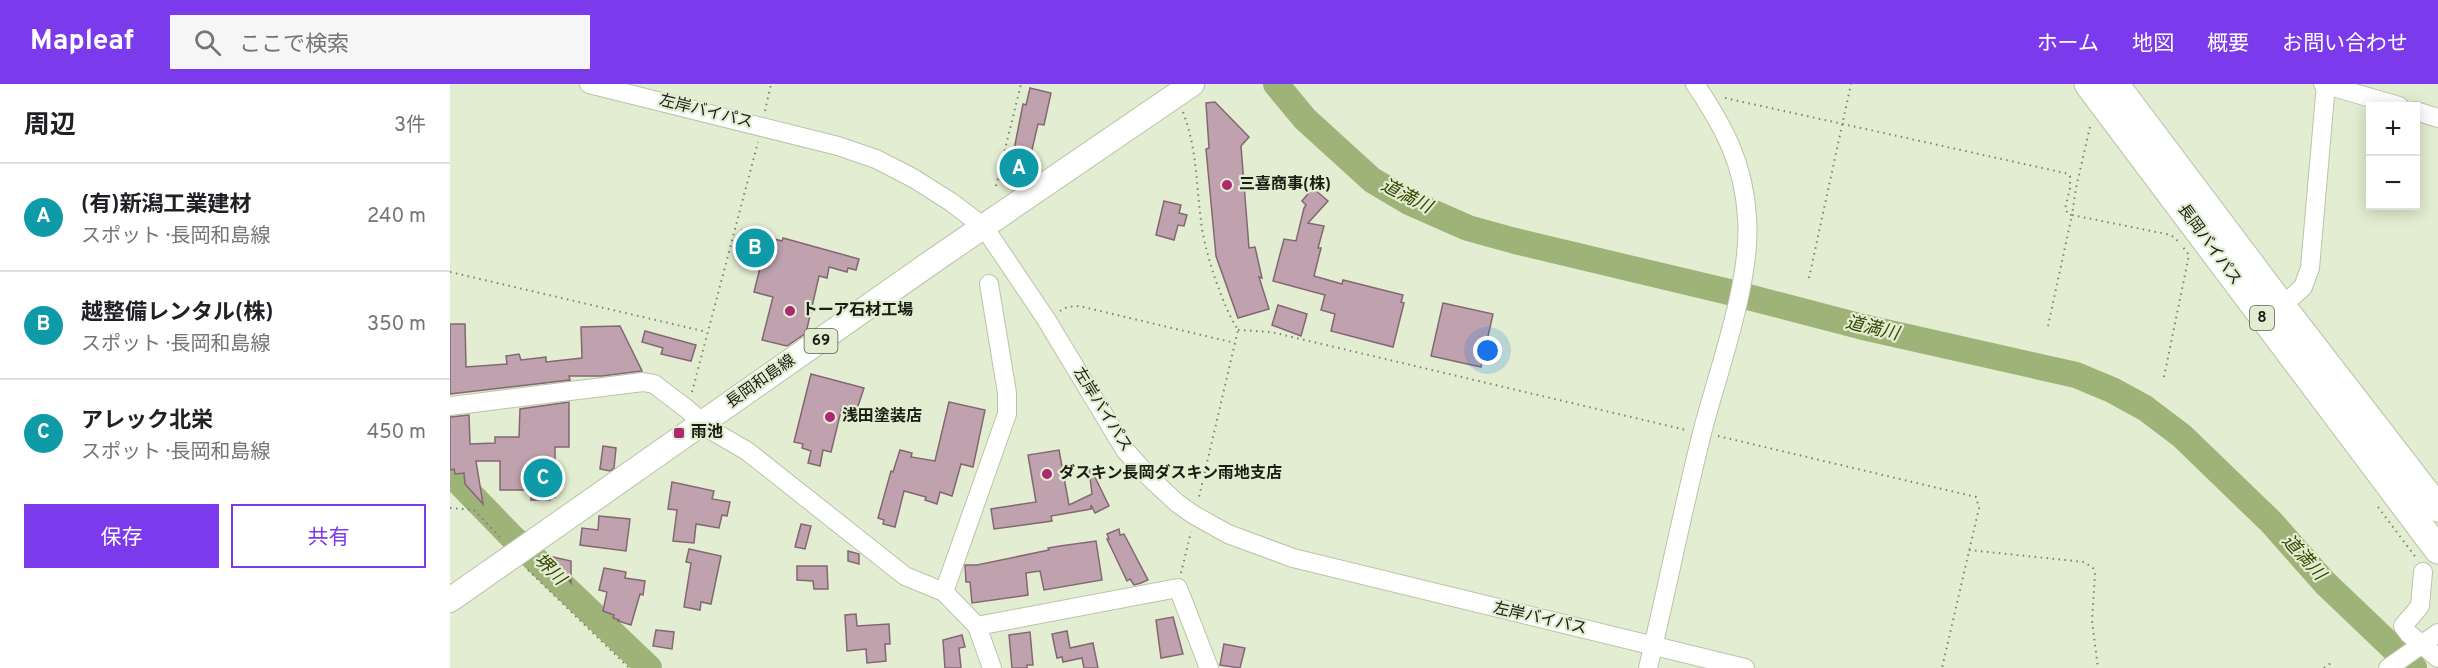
<!DOCTYPE html>
<html lang="ja">
<meta charset="utf-8">
<style>
:root{--surface:#fff;--page:#f6f6f6;--text:#202124;--muted:#757577;--line:#e0e0e0;--accent:#7c3aed}
body{margin:0;font-family:Overpass,"Noto Sans JP",sans-serif;background:var(--page);color:var(--text)}
.controls{position:absolute;right:18px;top:18px;display:grid;overflow:hidden;border-radius:0px;box-shadow:0 3px 15px #0003}
.controls button{width:54px;height:54px;display:grid;place-items:center;padding:0;border:0;border-bottom:2px solid var(--line);background:var(--surface);color:var(--text);font:30px sans-serif}
.you{position:absolute;left:1038px;top:267px;width:21px;height:21px;margin:-15px;border:4px solid #fff;border-radius:50%;background:#1a73e8;box-shadow:0 0 0 9px #1a73e833}
.badge{display:grid;place-items:center;width:39px;height:39px;border-radius:50%;background:var(--accent);color:#fff;font-size:20px;font-weight:700}
.pin{position:absolute;translate:-50% -50%;border:3px solid #fff;box-shadow:0 2px 6px #0006}
.list{margin:0;padding:0;list-style:none}
h2{display:flex;justify-content:space-between;align-items:center;height:78px;margin:0;padding:0 24px;font-size:26px}
h2 small{font-size:20px;font-weight:400;color:var(--muted)}
.list li{display:grid;grid-template-columns:39px 1fr auto;gap:18px;align-items:center;box-sizing:border-box;height:108px;padding:0 24px;border-top:2px solid var(--line)}
.list b{display:block;font-size:22px;white-space:nowrap}
.list p{margin:0;font-size:20px;white-space:nowrap;color:var(--muted)}
.list em{font-size:20px;font-style:normal;color:var(--muted)}
.actions{display:flex;gap:12px;padding:18px 24px}
.actions a{flex:1;padding:14px 0;border:2px solid var(--accent);border-radius:0px;text-align:center;font-size:21px;color:var(--accent)}
.actions .main{background:var(--accent);color:#fff}
.icon{flex:none;width:33px;height:33px;fill:none;stroke:currentColor;stroke-width:2;stroke-linecap:round;stroke-linejoin:round}
.map{position:relative;flex:none;width:1988px;height:584px;overflow:hidden}
header{display:flex;align-items:center;gap:36px;box-sizing:border-box;height:84px;padding:0 30px;background:var(--accent);color:#fff}
header strong{font-size:28px}
nav{display:flex;gap:33px;margin-inline-start:auto;font-size:21px}
.search{width:420px;height:54px;background:var(--page);display:flex;align-items:center;gap:15px;box-sizing:border-box;padding:0 21px;border-radius:0px;color:var(--muted);font-size:22px}
main{display:flex}
aside{flex:1;background:var(--surface)}
.map>svg:first-child{display:block}
</style>
<header>
<strong>Mapleaf</strong>
<div class="search"><svg class="icon" aria-label="search" viewBox="0 0 24 24"><circle cx="10" cy="10" r="6"/><path d="M15 15l6 6"/></svg>ここで検索</div>
<nav><a>ホーム</a><a>地図</a><a>概要</a><a>お問い合わせ</a></nav>
</header>
<main>
<aside>
<h2>周辺<small>3件</small></h2>
<ul class="list">
<li><span class="badge" style="background:#0f9aa8">A</span><div><b>(有)新潟工業建材</b><p>スポット · 長岡和島線</p></div><em>240 m</em></li>
<li><span class="badge" style="background:#0f9aa8">B</span><div><b>越整備レンタル(株)</b><p>スポット · 長岡和島線</p></div><em>350 m</em></li>
<li><span class="badge" style="background:#0f9aa8">C</span><div><b>アレック北栄</b><p>スポット · 長岡和島線</p></div><em>450 m</em></li>
</ul>
<div class="actions"><a class="main">保存</a><a>共有</a></div>
</aside>
<div class="map">
<svg width="1988" height="584" viewBox="0 0 1988 584">
<rect width="100%" height="100%" fill="#e2edd1"/>
<g fill="none" stroke-linecap="round" stroke-linejoin="round">
<g stroke="#9eb377" stroke-width="26">
<path d="M 826,0 L 855,35 L 922,96 L 959,118 L 1018,144 L 1065,157 L 1279,208 L 1413,243 L 1626,291 L 1662,306 L 1695,324 L 1732,352 L 1821,438 L 1875,499 L 1964,584"/>
<path d="M 0,389 L 63,454 L 199,584"/>
</g>
</g>
<g fill="#c0a2ae" stroke="#836773" stroke-width="1.5">
<path d="M 580,4 L 601,9 L 594,41 L 588,40 L 576,91 L 560,86 L 573,20 L 576,21 Z"/>
<path d="M 765,18 L 799,53 L 791,62 L 799,164 L 805,163 L 812,194 L 809,193 L 819,225 L 788,234 L 766,172 L 756,65 L 759,64 L 756,19 Z"/>
<path d="M 863,104 L 878,117 L 858,139 L 874,142 L 868,164 L 871,164 L 864,192 L 892,200 L 893,196 L 953,211 L 951,218 L 954,219 L 943,263 L 881,247 L 885,230 L 871,226 L 875,211 L 823,197 L 834,155 L 846,157 L 854,124 L 856,121 L 852,117 Z"/>
<path d="M 714,117 L 731,121 L 729,129 L 737,131 L 734,142 L 728,141 L 724,156 L 706,151 Z"/>
<path d="M 292,146 L 332,157 L 333,154 L 409,175 L 406,186 L 398,184 L 397,188 L 379,183 L 377,194 L 369,192 L 356,249 L 337,262 L 312,256 L 323,213 L 304,208 L 311,180 L 286,173 Z"/>
<path d="M 993,219 L 1043,230 L 1031,283 L 981,272 Z"/>
<path d="M 828,221 L 857,230 L 851,252 L 822,241 Z"/>
<path d="M 0,240 L 15,240 L 16,283 L 57,280 L 56,272 L 69,270 L 71,276 L 96,273 L 96,278 L 132,274 L 131,243 L 170,242 L 192,287 L 152,292 L 119,292 L 120,296 L 0,310 Z"/>
<path d="M 195,247 L 246,261 L 241,277 L 211,270 L 213,264 L 192,258 Z"/>
<path d="M 361,290 L 414,304 L 406,328 L 392,323 L 381,368 L 373,366 L 370,382 L 358,379 L 361,367 L 352,364 L 353,360 L 344,358 Z"/>
<path d="M 119,318 L 119,363 L 105,363 L 105,413 L 100,413 L 100,416 L 81,416 L 81,406 L 50,406 L 50,377 L 26,377 L 33,420 L 15,400 L 14,389 L 5,390 L 4,385 L 0,386 L 0,333 L 19,331 L 20,360 L 45,359 L 45,353 L 69,353 L 70,325 Z"/>
<path d="M 499,318 L 535,326 L 523,383 L 511,380 L 502,412 L 490,408 L 487,420 L 475,416 L 476,413 L 454,407 L 445,443 L 433,440 L 434,436 L 428,434 L 441,387 L 443,388 L 450,366 L 462,369 L 461,373 L 485,377 Z"/>
<path d="M 153,362 L 166,364 L 164,384 L 160,387 L 150,385 Z"/>
<path d="M 609,366 L 619,421 L 642,410 L 639,385 L 641,385 L 659,422 L 645,429 L 641,421 L 641,425 L 601,432 L 602,437 L 544,445 L 541,425 L 586,418 L 578,371 Z"/>
<path d="M 222,398 L 264,407 L 262,415 L 280,418 L 277,432 L 272,431 L 269,444 L 246,440 L 244,459 L 223,457 L 227,426 L 218,425 Z"/>
<path d="M 149,432 L 180,435 L 176,467 L 130,461 L 132,444 L 148,446 Z"/>
<path d="M 351,440 L 361,442 L 355,465 L 345,463 Z"/>
<path d="M 669,445 L 670,451 L 674,450 L 698,496 L 691,499 L 684,501 L 680,495 L 677,497 L 657,455 L 659,455 L 657,450 Z"/>
<path d="M 646,457 L 652,496 L 594,506 L 590,487 L 576,489 L 578,511 L 522,519 L 520,498 L 516,498 L 515,481 L 527,481 L 599,466 L 598,464 L 610,462 Z"/>
<path d="M 239,465 L 271,472 L 261,520 L 251,518 L 250,526 L 234,523 L 241,479 L 236,478 Z"/>
<path d="M 398,467 L 409,470 L 409,480 L 398,477 Z"/>
<path d="M 103,473 L 121,477 L 121,499 Z"/>
<path d="M 347,482 L 377,482 L 378,505 L 364,505 L 363,497 L 347,496 Z"/>
<path d="M 154,484 L 176,488 L 175,494 L 195,497 L 193,511 L 190,510 L 181,541 L 168,537 L 169,536 L 163,534 L 164,531 L 153,527 L 157,508 L 149,506 Z"/>
<path d="M 406,530 L 407,542 L 439,540 L 440,560 L 435,560 L 436,577 L 417,579 L 416,565 L 397,567 L 395,531 Z"/>
<path d="M 723,533 L 733,570 L 711,574 L 706,536 Z"/>
<path d="M 206,546 L 224,548 L 222,565 L 203,562 Z"/>
<path d="M 617,547 L 620,564 L 643,559 L 648,584 L 634,584 L 632,574 L 613,578 L 612,573 L 607,574 L 602,550 Z"/>
<path d="M 580,548 L 583,581 L 577,581 L 577,584 L 562,584 L 559,551 Z"/>
<path d="M 512,551 L 515,563 L 509,564 L 511,584 L 495,584 L 493,556 Z"/>
<path d="M 774,560 L 795,564 L 790,584 L 770,581 Z"/>
</g>
<g fill="none" stroke-linecap="round" stroke-linejoin="round">
<defs>
<g id="minor">
<path d="M 139,0 L 388,62 L 426,75 L 463,94 L 501,118 L 534,143 L 596,235 L 675,366 L 700,394 L 727,419 L 744,431 L 778,450 L 843,474 L 1295,584"/>
<path d="M 1873,0 L 1949,22"/>
<path d="M 1966,27 L 1988,34"/>
<path d="M 1832,222 L 1853,203 L 1860,184 L 1876,0"/>
<path d="M 0,322 L 193,298 L 204,300 L 237,325 L 259,345 L 297,367 L 455,492 L 494,508 L 527,542 L 542,584"/>
<path d="M 1973,488 L 1970,522 L 1953,542 L 1959,550 L 1988,574"/>
<path d="M 494,508 L 557,330 L 557,309 L 539,200"/>
<path d="M 527,542 L 728,504 L 759,584"/>
<path d="M 1198,584 C 1217,505 1233,424 1253,345 C 1269,284 1302,195 1297,133 C 1294,80 1274,43 1245,0"/>
<path d="M 1938,584 L 1988,549"/>
</g>
<path id="major" d="M 0,516 L 486,175 L 742,0"/>
<g id="highway">
<path d="M 1638,0 L 1988,466"/>
<path d="M 1665,0 L 1832,222 L 1988,424"/>
</g>
</defs>
<use href="#minor" stroke="#bac4a9" stroke-width="20"/>
<use href="#major" stroke="#bac4a9" stroke-width="26"/>
<use href="#highway" stroke="#bac4a9" stroke-width="29"/>
<g stroke="#7c8270" stroke-width="2" stroke-dasharray="1.5 4.5" stroke-linecap="butt">
<path d="M 1275,14 L 1615,89 L 1620,92 L 1620,104 L 1615,125 L 1619,131 L 1622,131 L 1598,242"/>
<path d="M 315,27 L 321,0"/>
<path d="M 733,28 C 747,65 746,98 751,137 C 754,166 772,221 788,246 L 749,413"/>
<path d="M 1640,43 L 1626,104 L 1622,131 L 1721,151 L 1729,158"/>
<path d="M 546,102 L 571,0"/>
<path d="M 0,188 L 257,248"/>
<path d="M 1359,194 L 1401,0"/>
<path d="M 610,227 L 617,223 L 629,222 L 785,259"/>
<path d="M 788,246 L 821,248 L 1236,346"/>
<path d="M 1714,293 L 1739,171 L 1733,163"/>
<path d="M 242,308 L 308,58"/>
<path d="M 1268,352 L 1526,413 L 1529,424 L 1492,584"/>
<path d="M 1928,423 L 1967,475"/>
<path d="M 0,424 L 24,426 L 53,456"/>
<path d="M 1519,466 L 1634,478 L 1643,484 L 1645,490 L 1642,537 L 1648,584"/>
<path d="M 78,486 L 179,584"/>
<path d="M 731,489 L 741,448"/>
<path d="M 1874,584 L 1881,579"/>
</g>
<use href="#minor" stroke="#fff" stroke-width="18"/>
<use href="#major" stroke="#fff" stroke-width="24"/>
<use href="#highway" stroke="#fff" stroke-width="27"/>
</g>
<g fill="#ac2871" stroke="#e2edd1" stroke-width="2">
<circle cx="777" cy="101" r="6"/>
<circle cx="340" cy="227" r="6"/>
<circle cx="380" cy="333" r="6"/>
<rect x="223" y="343" width="12" height="12" rx="3"/>
<circle cx="597" cy="390" r="6"/>
</g>
<g text-anchor="middle" dominant-baseline="central" stroke-width="4.5" stroke-linejoin="round" paint-order="stroke">
<g fill="#e2edd1" stroke="#565b4c" stroke-width="1.5">
<rect x="1800" y="222" width="24" height="24" rx="4.5"/>
<rect x="354.5" y="245" width="33" height="24" rx="4.5"/>
</g>
<g font-size="15" font-weight="bold" fill="#1a1d13">
<text x="1812" y="234">8</text>
<text x="371" y="257">69</text>
</g>
<g font-size="16" fill="#1a1d13" stroke="#e2edd1">
<text transform="translate(256 28) rotate(14)">左岸バイパス</text>
<text transform="translate(1759 161) rotate(54)">長岡バイパス</text>
<text transform="translate(311 298) rotate(-35)">長岡和島線</text>
<text transform="translate(652 326) rotate(58)">左岸バイパス</text>
<text transform="translate(1090 535) rotate(13)">左岸バイパス</text>
</g>
<g font-size="16" font-weight="bold" fill="#1a1d13" stroke="#e2edd1" text-anchor="start">
<text x="789" y="101">三喜商事(株)</text>
<text x="352" y="227">トーア石材工場</text>
<text x="392" y="333">浅田塗装店</text>
<text x="241" y="349">雨池</text>
<text x="609" y="390">ダスキン長岡ダスキン雨地支店</text>
</g>
<g font-size="18" font-style="italic" fill="#354600" stroke="#e2edd1">
<text transform="translate(956 113) rotate(27)">道満川</text>
<text transform="translate(1422 245) rotate(13)">道満川</text>
<text transform="translate(1853 474) rotate(48)">道満川</text>
<text transform="translate(99 486) rotate(44)">堺川</text>
</g>
</g>
</svg>
<div class="controls">
<button>+</button>
<button>−</button>
</div>
<div class="you"></div>
<div class="pin badge" style="left:569px;top:84px;background:#0f9aa8">A</div>
<div class="pin badge" style="left:305px;top:164px;background:#0f9aa8">B</div>
<div class="pin badge" style="left:93px;top:394px;background:#0f9aa8">C</div>
</div>
</main>
